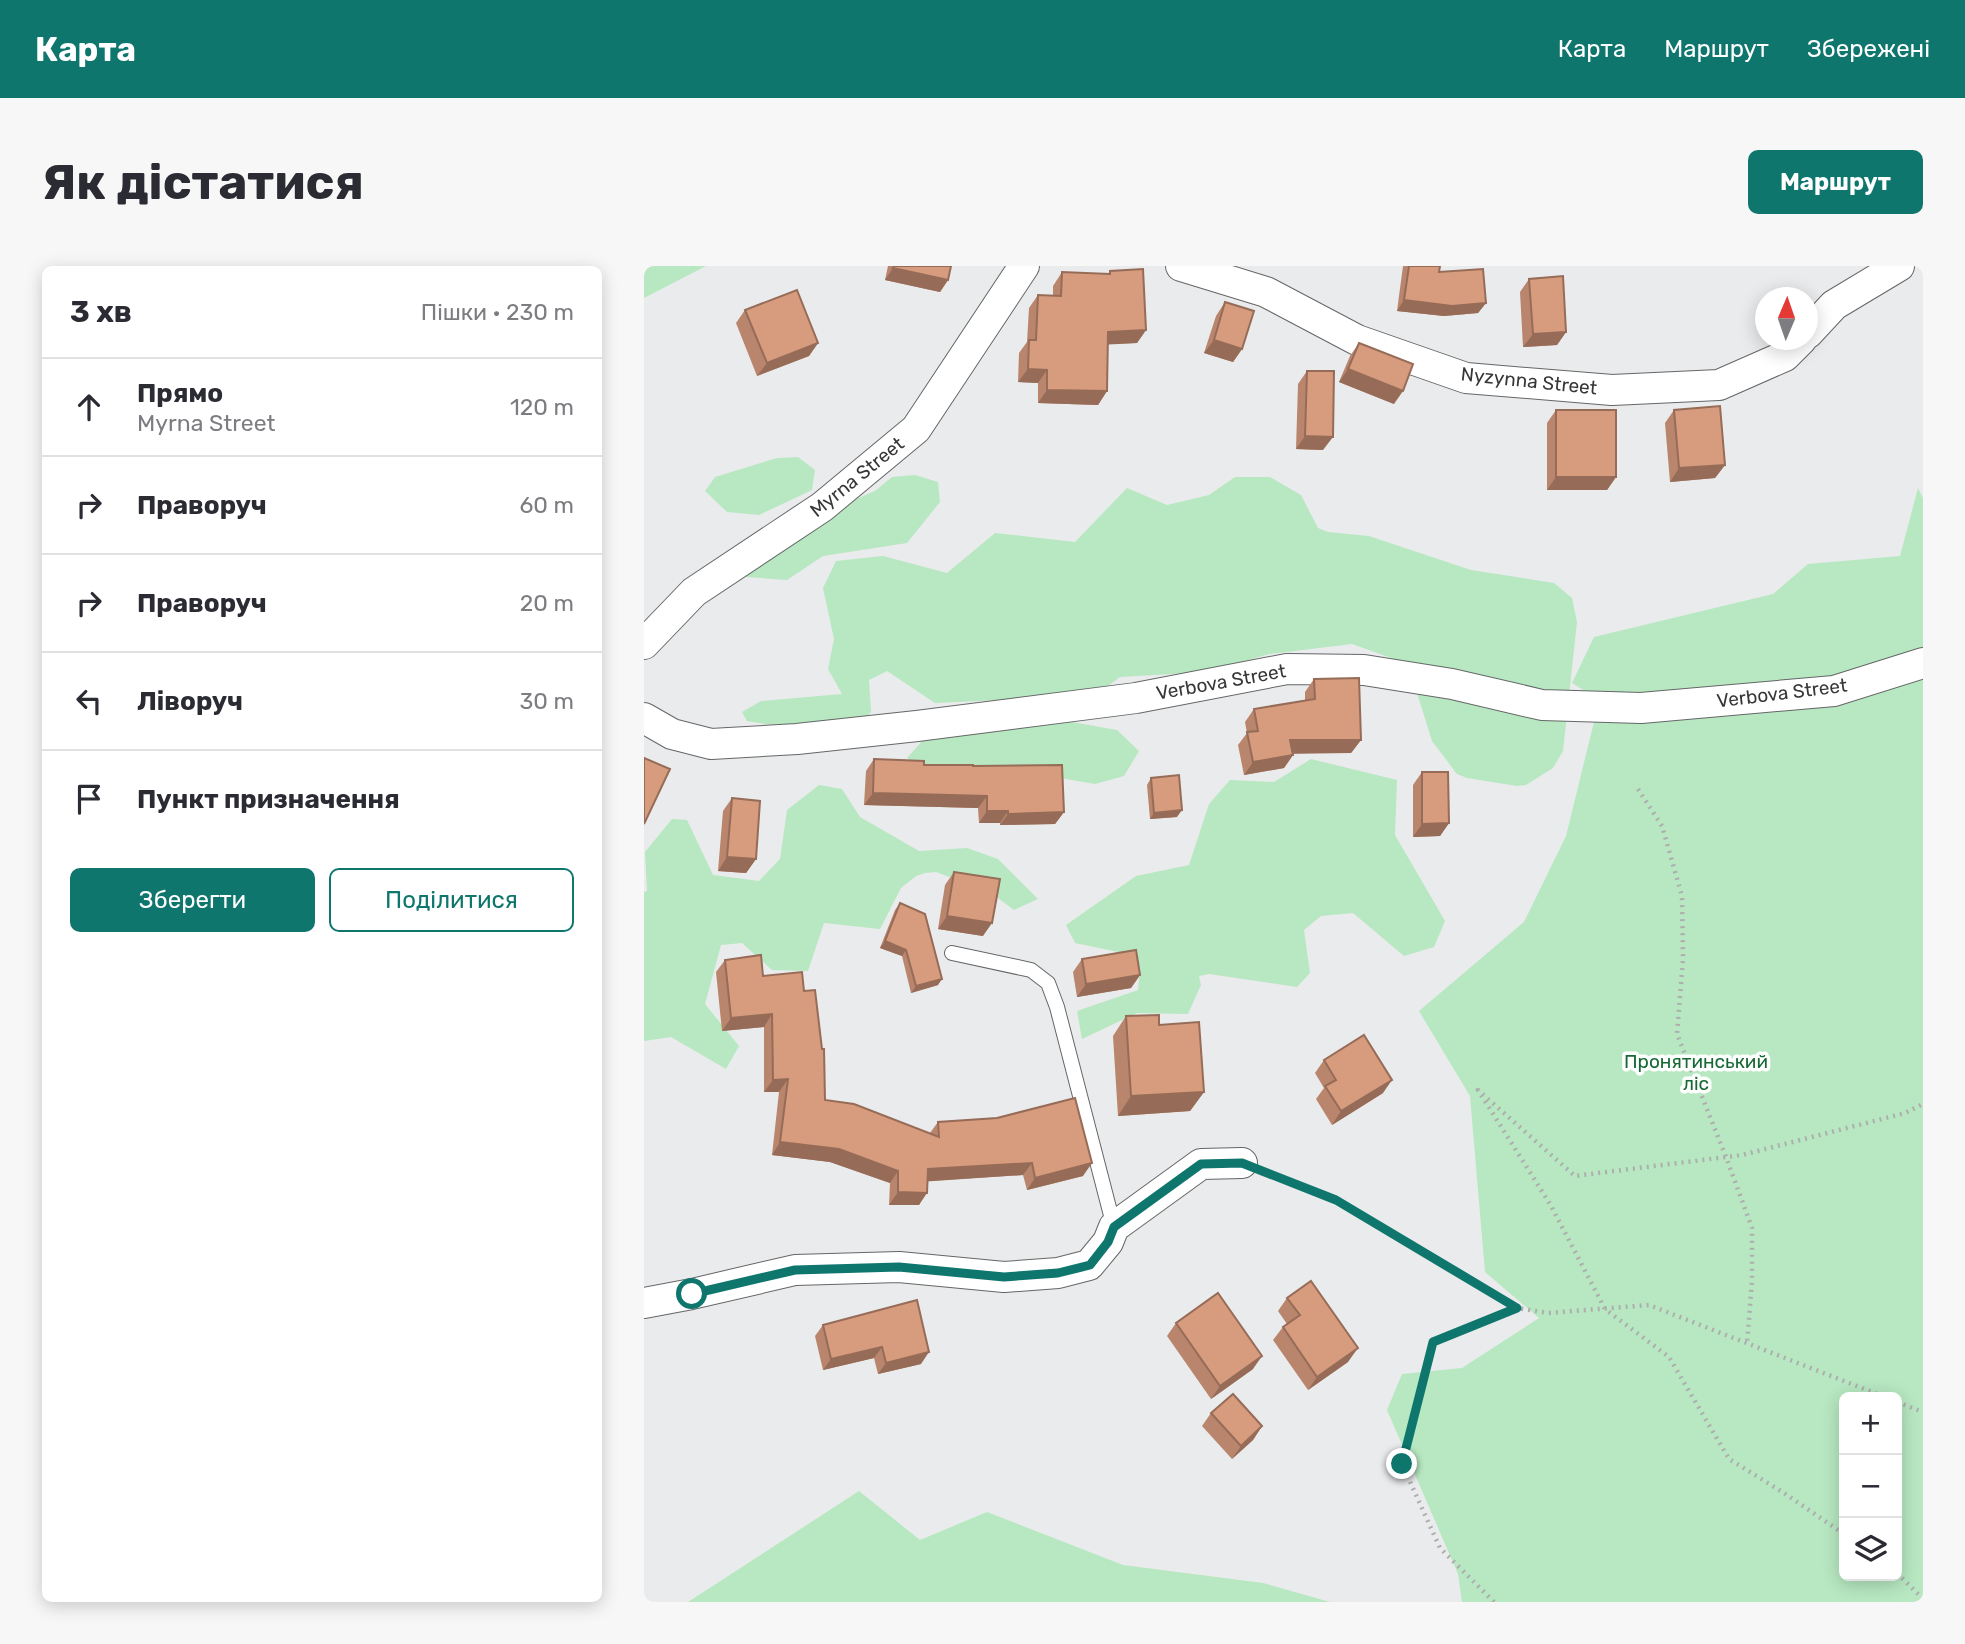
<!DOCTYPE html>
<html lang="uk">
<meta charset="utf-8">
<style>
:root{--surface:#fff;--page:#f7f7f7;--text:#2b2b33;--muted:#7c7c81;--line:#e1e1e2;--accent:#0f766e}
body{margin:0;font-family:Rubik,sans-serif;background:var(--page);color:var(--text)}
.controls{position:absolute;right:21px;bottom:21px;display:grid;overflow:hidden;border-radius:10px;box-shadow:0 4px 18px #0003}
.controls button{width:63px;height:63px;display:grid;place-items:center;padding:0;border:0;border-bottom:2px solid var(--line);background:var(--surface);color:var(--text);font:35px sans-serif}
.compass{position:absolute;left:1111px;top:21px;width:63px;height:63px;border-radius:50%;background:var(--surface);box-shadow:0 4px 18px #0003;rotate:2deg}
.stop{position:absolute;width:21px;height:21px;margin:-16px;border:5px solid #0f766e;border-radius:50%;background:#fff}
.stop.end{background:#0f766e;border-color:#fff;box-shadow:0 2px 7px #0008}
.list{margin:0;padding:0;list-style:none}
h2{display:flex;justify-content:space-between;align-items:center;height:91px;margin:0;padding:0 28px;font-size:30px}
h2 small{font-size:23px;font-weight:400;color:var(--muted)}
.list li{display:grid;grid-template-columns:46px 1fr auto;gap:21px;align-items:center;box-sizing:border-box;height:98px;padding:0 28px;border-top:2px solid var(--line)}
.list b{display:block;font-size:26px;white-space:nowrap}
.list p{margin:0;font-size:23px;white-space:nowrap;color:var(--muted)}
.list em{font-size:23px;font-style:normal;color:var(--muted)}
.actions{display:flex;gap:14px;padding:21px 28px}
.actions a{flex:1;padding:16px 0;border:2px solid var(--accent);border-radius:10px;text-align:center;font-size:24px;color:var(--accent)}
.actions .main{background:var(--accent);color:#fff}
.icon{flex:none;width:38px;height:38px;fill:none;stroke:currentColor;stroke-width:2;stroke-linecap:round;stroke-linejoin:round}
.map{position:relative;flex:none;width:1279px;height:1336px;overflow:hidden;border-radius:10px}
header{display:flex;align-items:center;gap:42px;box-sizing:border-box;height:98px;padding:0 35px;background:var(--accent);color:#fff}
header strong{font-size:33px}
nav{display:flex;gap:38px;margin-inline-start:auto;font-size:24px}
.intro{display:flex;align-items:center;justify-content:space-between;box-sizing:border-box;height:168px;padding:0 42px}
h1{margin:0;font-size:49px}
.button{padding:18px 32px;border-radius:10px;background:var(--accent);color:#fff;font-size:24px;font-weight:700}
main{display:flex;gap:42px;padding:0 42px}
aside{flex:1;background:var(--surface);border-radius:10px;box-shadow:0 4px 18px #0003}
.map>svg:first-child{display:block}
</style>
<header>
<strong>Карта</strong>
<nav><a>Карта</a><a>Маршрут</a><a>Збережені</a></nav>
</header>
<div class="intro"><h1>Як дістатися</h1><a class="button">Маршрут</a></div>
<main>
<aside>
<h2>3 хв<small>Пішки · 230 m</small></h2>
<ul class="list">
<li><svg class="icon" aria-label="ahead" viewBox="0 0 24 24"><path d="M12 20V5M6 11l6-6 6 6"/></svg><div><b>Прямо</b><p>Myrna Street</p></div><em>120 m</em></li>
<li><svg class="icon" aria-label="right" viewBox="0 0 24 24"><path d="M7 20v-9h11M14 6l5 5-5 5"/></svg><div><b>Праворуч</b></div><em>60 m</em></li>
<li><svg class="icon" aria-label="right" viewBox="0 0 24 24"><path d="M7 20v-9h11M14 6l5 5-5 5"/></svg><div><b>Праворуч</b></div><em>20 m</em></li>
<li><svg class="icon" aria-label="left" viewBox="0 0 24 24"><path d="M17 20v-9H6M10 6l-5 5 5 5"/></svg><div><b>Ліворуч</b></div><em>30 m</em></li>
<li><svg class="icon" aria-label="arrive" viewBox="0 0 24 24"><path d="M6 21V4h12l-3 4 3 4H6"/></svg><div><b>Пункт призначення</b></div></li>
</ul>
<div class="actions"><a class="main">Зберегти</a><a>Поділитися</a></div>
</aside>
<div class="map">
<svg width="1279" height="1336" viewBox="0 0 1279 1336">
<rect width="100%" height="100%" fill="#eaebec"/>
<g fill="#b7e8c1" fill-rule="evenodd">
<path d="M 0,0 L 62,0 L 0,32 Z"/>
<path d="M 154,191 L 171,204 L 168,224 L 115,249 L 83,246 L 61,225 L 71,211 L 133,192 Z"/>
<path d="M 271,209 L 294,216 L 296,236 L 263,277 L 179,290 L 143,314 L 102,311 L 107,288 L 143,262 L 231,225 L 248,211 Z"/>
<path d="M 591,211 L 626,211 L 657,229 L 674,262 L 684,266 L 725,270 L 827,304 L 910,317 L 928,332 L 933,356 L 919,485 L 909,502 L 882,519 L 873,520 L 823,512 L 813,508 L 788,475 L 764,398 L 708,378 L 625,388 L 563,406 L 476,411 L 450,430 L 291,437 L 243,405 L 225,414 L 227,446 L 220,455 C 183,462 140,462 103,455 L 98,446 L 117,435 L 198,428 L 184,403 L 190,373 L 179,322 L 192,295 L 239,290 L 303,307 L 351,267 L 431,276 L 483,222 L 523,239 L 565,229 Z"/>
<path d="M 1274,222 L 1279,232 L 1279,386 L 1150,422 L 973,444 L 928,417 L 950,371 L 1129,328 L 1164,298 L 1256,290 Z"/>
<path d="M 1279,408 L 1279,1336 L 818,1336 L 814,1308 L 743,1144 L 758,1108 L 818,1102 L 895,1052 L 841,1006 L 826,830 L 775,745 L 880,656 L 922,570 L 951,452 ZM 1200,1131 L 1253,1131 L 1253,1310 L 1200,1310 Z"/>
<path d="M 394,450 L 473,464 L 495,485 L 480,510 L 451,518 L 410,511 L 292,511 L 263,492 L 279,474 Z"/>
<path d="M 667,493 L 753,514 L 751,569 L 801,655 L 790,681 L 760,690 L 709,647 L 677,650 L 660,664 L 666,707 L 653,721 L 565,708 L 555,710 L 557,719 L 544,748 L 493,747 L 438,773 L 433,745 L 494,724 L 496,703 L 484,688 L 431,677 L 422,659 L 492,610 L 545,599 L 565,538 L 586,514 L 630,516 Z"/>
<path d="M 175,519 L 198,523 L 216,551 L 275,585 L 323,582 L 354,593 L 394,633 L 370,644 L 346,626 L 292,606 L 281,607 L 272,610 L 257,622 L 236,663 L 180,657 L 164,705 L 128,704 L 98,677 L 77,679 L 61,738 L 95,780 L 82,803 L 27,771 L 0,775 L 0,626 L 3,625 L 1,586 L 28,553 L 43,554 L 69,609 L 115,615 L 136,593 L 143,544 Z"/>
<path d="M 215,1225 L 276,1274 L 343,1246 L 479,1299 L 619,1317 L 686,1336 L 44,1336 Z"/>
</g>
<g fill="none" stroke-linecap="round" stroke-linejoin="round">
<defs>
<path id="lane" d="M 308,687 L 387,704 L 404,717 L 413,741 L 470,961"/>
<g id="street">
<path d="M 537,0 L 622,26 L 713,74 L 822,112 L 968,124 L 1075,119 L 1141,90 L 1157,74"/>
<path d="M 1164,67 L 1190,39 L 1255,0"/>
<path d="M 0,378 L 50,326 L 178,241 L 272,163 L 380,0"/>
<path d="M 0,452 L 28,468 L 67,478 L 153,473 L 273,460 L 492,432 L 643,403 L 720,404 L 808,418 L 898,439 L 997,442 L 1190,425 L 1279,397"/>
<path d="M 0,1037 L 48,1028 L 151,1004 L 255,1001 L 360,1011 L 414,1007 L 445,999 L 464,976 L 470,961 L 557,898 L 598,897"/>
</g>
</defs>
<use href="#lane" stroke="#656667" stroke-width="16"/>
<use href="#street" stroke="#656667" stroke-width="32"/>
<g stroke="#aeaeaf" stroke-width="4.5" stroke-dasharray="2 5" stroke-linecap="butt">
<path d="M 994,523 L 1018,560 L 1038,630 L 1039,693 L 1033,768 L 1082,891 L 1108,962 L 1108,1015 L 1103,1078"/>
<path d="M 625,908 L 693,934 L 873,1042 L 904,1047 L 1005,1039 L 1241,1131"/>
<path d="M 1253,1136 L 1279,1146"/>
<path d="M 1200,1268 L 1140,1227 L 1085,1193 L 1025,1091 L 961,1043 L 906,938 L 834,824 L 931,910 L 1098,889 L 1261,847 L 1279,838"/>
<path d="M 1253,1307 L 1279,1333"/>
<path d="M 850,1336 L 796,1282 L 758,1198 L 789,1076 L 872,1042"/>
</g>
<use href="#lane" stroke="#fff" stroke-width="14"/>
<use href="#street" stroke="#fff" stroke-width="30"/>
</g>
<g fill="#b9856c">
<path d="M 244,0 L 307,0 L 304,14 L 296,26 L 241,14 Z"/>
<path d="M 759,0 L 796,0 L 795,6 L 842,37 L 834,47 L 800,50 L 753,45 Z"/>
<path d="M 466,5 L 502,64 L 493,77 L 464,78 L 463,125 L 454,139 L 394,137 L 394,117 L 374,116 L 375,87 L 383,76 L 385,42 L 394,29 L 409,30 L 409,20 L 418,6 L 464,8 Z"/>
<path d="M 885,13 L 922,66 L 913,79 L 879,81 L 876,26 Z"/>
<path d="M 581,36 L 598,83 L 589,96 L 560,87 L 572,50 Z"/>
<path d="M 101,44 L 174,77 L 165,90 L 113,110 L 92,57 Z"/>
<path d="M 715,77 L 750,138 L 695,116 L 706,90 Z"/>
<path d="M 663,105 L 679,184 L 652,183 L 654,118 Z"/>
<path d="M 912,144 L 972,211 L 963,224 L 903,224 L 903,157 Z"/>
<path d="M 1030,144 L 1081,199 L 1071,212 L 1026,216 L 1021,157 Z"/>
<path d="M 670,413 L 717,474 L 707,487 L 649,487 L 649,489 L 640,502 L 600,509 L 594,479 L 603,467 L 601,456 L 610,443 L 661,434 L 661,426 Z"/>
<path d="M 230,493 L 280,499 L 329,500 L 420,546 L 411,558 L 356,559 L 356,557 L 335,557 L 334,542 L 220,539 L 222,505 Z"/>
<path d="M 778,506 L 805,557 L 796,570 L 769,571 L 769,519 Z"/>
<path d="M 507,512 L 533,551 L 506,553 L 503,519 Z"/>
<path d="M 88,532 L 112,593 L 102,607 L 74,605 L 79,545 Z"/>
<path d="M 310,606 L 339,670 L 294,663 L 301,619 Z"/>
<path d="M 256,637 L 294,719 L 267,727 L 258,690 L 236,682 L 251,644 Z"/>
<path d="M 438,693 L 496,709 L 487,722 L 433,731 L 429,706 Z"/>
<path d="M 81,694 L 119,710 L 160,725 L 181,834 L 286,867 L 294,856 L 439,910 L 383,924 L 379,909 L 284,915 L 275,939 L 245,939 L 246,917 L 186,896 L 128,889 L 135,826 L 120,826 L 120,761 L 78,765 L 72,706 Z"/>
<path d="M 482,750 L 515,759 L 560,826 L 546,845 L 474,850 L 469,770 Z"/>
<path d="M 680,794 L 739,827 L 688,859 L 672,833 L 680,822 L 671,807 Z"/>
<path d="M 643,1032 L 704,1096 L 664,1124 L 629,1074 L 639,1061 L 643,1058 L 634,1045 Z"/>
<path d="M 273,1034 L 277,1098 L 234,1108 L 230,1092 L 179,1104 L 171,1070 L 179,1059 Z"/>
<path d="M 532,1057 L 609,1103 L 567,1133 L 523,1070 Z"/>
<path d="M 567,1147 L 618,1160 L 609,1174 L 588,1193 L 558,1160 Z"/>
</g>
<g fill="#966c58">
<path d="M 249,2 L 304,14 L 296,26 L 241,14 Z"/>
<path d="M 760,34 L 842,37 L 834,47 L 800,50 L 753,45 Z"/>
<path d="M 502,64 L 493,77 L 455,79 L 464,66 Z"/>
<path d="M 922,66 L 913,79 L 879,81 L 889,68 Z"/>
<path d="M 570,74 L 598,83 L 589,96 L 560,87 Z"/>
<path d="M 174,77 L 165,90 L 113,110 L 123,97 Z"/>
<path d="M 384,103 L 403,104 L 394,117 L 374,116 Z"/>
<path d="M 704,103 L 759,125 L 750,138 L 695,116 Z"/>
<path d="M 403,124 L 463,125 L 454,139 L 394,137 Z"/>
<path d="M 661,170 L 689,171 L 679,184 L 652,183 Z"/>
<path d="M 1081,199 L 1071,212 L 1026,216 L 1035,202 Z"/>
<path d="M 912,211 L 972,211 L 963,224 L 903,224 Z"/>
<path d="M 646,474 L 717,474 L 707,487 L 637,488 Z"/>
<path d="M 649,489 L 640,502 L 600,509 L 609,496 Z"/>
<path d="M 229,527 L 343,530 L 334,542 L 220,539 Z"/>
<path d="M 538,544 L 533,551 L 506,553 L 510,547 Z"/>
<path d="M 343,545 L 364,545 L 356,557 L 335,557 Z"/>
<path d="M 420,546 L 411,558 L 356,559 L 364,548 Z"/>
<path d="M 805,557 L 796,570 L 769,571 L 778,558 Z"/>
<path d="M 83,591 L 112,593 L 102,607 L 74,605 Z"/>
<path d="M 303,650 L 348,657 L 339,670 L 294,663 Z"/>
<path d="M 241,675 L 262,684 L 258,690 L 236,682 Z"/>
<path d="M 496,709 L 487,722 L 433,731 L 442,718 Z"/>
<path d="M 298,713 L 294,719 L 267,727 L 272,720 Z"/>
<path d="M 128,748 L 120,761 L 78,765 L 87,752 Z"/>
<path d="M 144,813 L 135,826 L 120,826 L 129,814 Z"/>
<path d="M 748,814 L 739,827 L 688,859 L 697,845 Z"/>
<path d="M 560,826 L 546,845 L 474,850 L 487,830 Z"/>
<path d="M 136,876 L 195,883 L 254,905 L 246,917 L 186,896 L 128,889 Z"/>
<path d="M 388,897 L 379,909 L 275,916 L 284,903 Z"/>
<path d="M 448,897 L 439,910 L 383,924 L 391,912 Z"/>
<path d="M 254,926 L 283,927 L 275,939 L 245,939 Z"/>
<path d="M 238,1081 L 230,1092 L 179,1104 L 187,1093 Z"/>
<path d="M 714,1082 L 704,1096 L 664,1124 L 673,1111 Z"/>
<path d="M 285,1086 L 277,1098 L 234,1108 L 242,1097 Z"/>
<path d="M 618,1090 L 609,1103 L 567,1133 L 576,1120 Z"/>
<path d="M 618,1160 L 609,1174 L 588,1193 L 597,1180 Z"/>
</g>
<g fill="#d79b7d" stroke="#966c58" stroke-width="2">
<path d="M 250,0 L 307,0 L 304,14 L 249,2 Z"/>
<path d="M 765,0 L 796,0 L 795,6 L 839,3 L 842,37 L 808,40 L 760,34 Z"/>
<path d="M 499,3 L 502,64 L 464,66 L 463,125 L 403,124 L 403,104 L 384,103 L 385,74 L 392,74 L 394,29 L 417,30 L 418,6 L 466,8 L 466,5 Z"/>
<path d="M 919,10 L 922,66 L 889,68 L 885,13 Z"/>
<path d="M 153,24 L 174,77 L 123,97 L 101,44 Z"/>
<path d="M 581,36 L 610,45 L 598,83 L 570,74 Z"/>
<path d="M 715,77 L 769,98 L 759,125 L 704,103 Z"/>
<path d="M 663,105 L 690,105 L 689,171 L 661,170 Z"/>
<path d="M 1076,140 L 1081,199 L 1035,202 L 1030,144 Z"/>
<rect x="912" y="144" width="60" height="67"/>
<path d="M 715,412 L 717,474 L 646,474 L 649,489 L 609,496 L 603,466 L 614,465 L 610,443 L 671,433 L 670,413 Z"/>
<path d="M 0,492 L 26,503 L 0,558 Z"/>
<path d="M 230,493 L 280,495 L 280,499 L 329,499 L 329,500 L 418,499 L 420,546 L 364,548 L 364,545 L 343,545 L 343,530 L 229,527 Z"/>
<path d="M 778,506 L 804,506 L 805,557 L 778,558 Z"/>
<path d="M 535,509 L 538,544 L 510,547 L 507,512 Z"/>
<path d="M 88,532 L 116,535 L 112,593 L 83,591 Z"/>
<path d="M 310,606 L 356,613 L 348,657 L 303,650 Z"/>
<path d="M 256,637 L 281,648 L 298,713 L 272,720 L 262,684 L 241,675 Z"/>
<path d="M 492,684 L 496,709 L 442,718 L 438,693 Z"/>
<path d="M 117,689 L 119,710 L 158,706 L 160,725 L 171,724 L 178,783 L 180,783 L 181,834 L 210,838 L 295,871 L 294,856 L 353,852 L 431,832 L 448,897 L 391,912 L 388,897 L 284,903 L 283,927 L 254,926 L 254,905 L 195,883 L 136,876 L 144,813 L 129,814 L 128,748 L 87,752 L 81,694 Z"/>
<path d="M 515,749 L 515,759 L 555,756 L 560,826 L 487,830 L 482,750 Z"/>
<path d="M 720,769 L 748,814 L 697,845 L 681,820 L 692,814 L 680,794 Z"/>
<path d="M 667,1015 L 714,1082 L 673,1111 L 639,1061 L 656,1049 L 643,1032 Z"/>
<path d="M 574,1027 L 618,1090 L 576,1120 L 532,1057 Z"/>
<path d="M 273,1034 L 285,1086 L 242,1097 L 238,1081 L 187,1093 L 179,1059 Z"/>
<path d="M 589,1128 L 618,1160 L 597,1180 L 567,1147 Z"/>
</g>
<g fill="none" stroke-linecap="round" stroke-linejoin="round">
<path stroke="#0f766e" stroke-width="9" d="M 48,1028 L 151,1004 L 255,1001 L 360,1011 L 414,1007 L 446,999 L 464,976 L 470,961 L 557,898 L 598,897 L 692,934 L 873,1042 L 789,1076 L 758,1198"/>
</g>
<g text-anchor="middle" dominant-baseline="central" stroke-width="7" stroke-linejoin="round" paint-order="stroke">
<g font-size="19" fill="#373738" stroke="#fff">
<text transform="translate(885 115) rotate(6)">Nyzynna Street</text>
<text transform="translate(213 211) rotate(-39)">Myrna Street</text>
<text transform="translate(577 416) rotate(-10)">Verbova Street</text>
<text transform="translate(1138 427) rotate(-7)">Verbova Street</text>
</g>
<g font-size="19" fill="#166934" stroke="#fff">
<text x="1052" y="795">Пронятинський<tspan x="1052" dy="22">ліс</tspan></text>
</g>
</g>
</svg>
<div class="controls">
<button>+</button>
<button>−</button>
<button><svg class="icon" aria-label="layers" viewBox="0 0 24 24"><path d="M12 4l9 5-9 5-9-5zM3 14l9 5 9-5"/></svg></button>
</div>
<svg class="compass" viewBox="-18 -18 36 36"><path d="M0-13l5 13h-10z" fill="#e53935"/><path d="M0 13l5-13h-10z" fill="#7c7c81"/></svg>
<div class="stop" style="left:48px;top:1028px"></div>
<div class="stop end" style="left:758px;top:1198px"></div>
</div>
</main>
